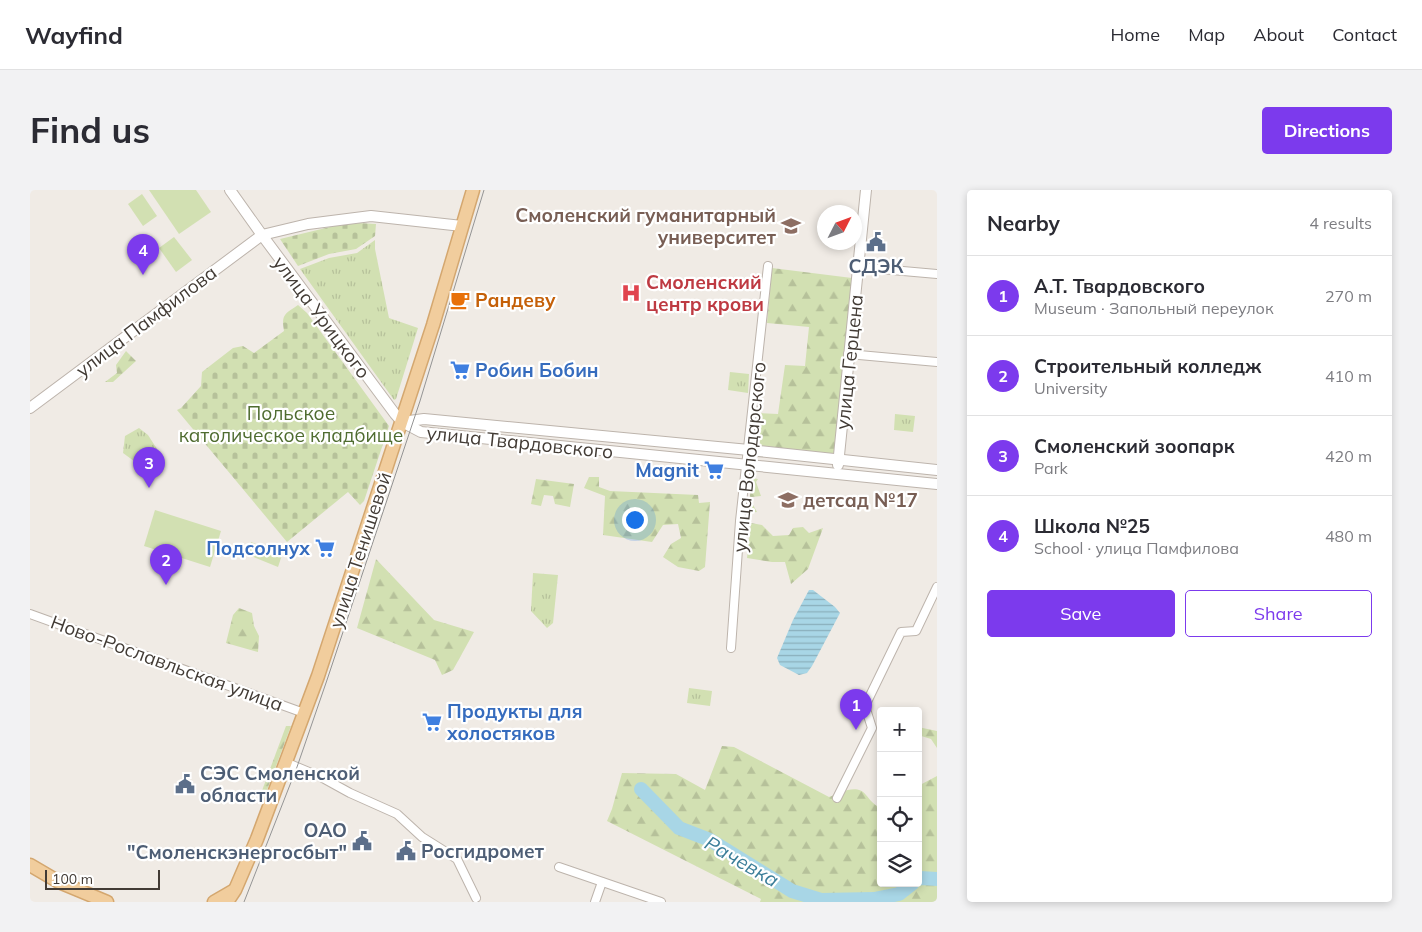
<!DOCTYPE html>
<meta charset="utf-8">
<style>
:root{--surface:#fff;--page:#f2f2f3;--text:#2b2b33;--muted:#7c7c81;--line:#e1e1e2;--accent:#7c3aed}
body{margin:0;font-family:Mulish,sans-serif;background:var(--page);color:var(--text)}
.controls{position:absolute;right:15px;bottom:15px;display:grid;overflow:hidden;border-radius:5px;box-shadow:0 2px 8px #0003}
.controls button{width:45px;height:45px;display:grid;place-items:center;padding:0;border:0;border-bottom:1px solid var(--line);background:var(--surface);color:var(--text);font:25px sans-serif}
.compass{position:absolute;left:787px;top:15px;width:45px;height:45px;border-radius:50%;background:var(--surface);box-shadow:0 2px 8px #0003;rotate:48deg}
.scale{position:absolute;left:15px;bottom:12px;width:115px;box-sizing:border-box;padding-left:5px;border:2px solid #423b35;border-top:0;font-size:14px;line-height:18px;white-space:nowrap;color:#423b35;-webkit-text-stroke:4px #fff;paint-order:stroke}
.you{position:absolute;left:604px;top:329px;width:18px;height:18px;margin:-12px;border:4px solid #fff;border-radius:50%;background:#1a73e8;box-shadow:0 0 0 8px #1a73e833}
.badge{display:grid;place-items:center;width:32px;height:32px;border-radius:50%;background:var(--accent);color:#fff;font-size:16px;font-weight:700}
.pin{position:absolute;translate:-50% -41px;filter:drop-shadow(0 1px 2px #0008)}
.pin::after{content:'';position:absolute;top:26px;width:18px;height:15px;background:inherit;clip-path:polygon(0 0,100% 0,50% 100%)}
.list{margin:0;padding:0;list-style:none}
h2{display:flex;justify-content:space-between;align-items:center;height:65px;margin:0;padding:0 20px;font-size:21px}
h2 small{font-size:16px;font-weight:400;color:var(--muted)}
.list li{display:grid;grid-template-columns:32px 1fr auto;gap:15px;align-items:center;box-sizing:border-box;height:80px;padding:0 20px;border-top:1px solid var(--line)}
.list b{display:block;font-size:19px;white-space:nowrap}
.list p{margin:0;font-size:16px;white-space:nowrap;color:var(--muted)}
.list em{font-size:16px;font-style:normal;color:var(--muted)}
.actions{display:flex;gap:10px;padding:15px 20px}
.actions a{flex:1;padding:11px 0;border:1px solid var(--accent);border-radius:5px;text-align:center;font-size:18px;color:var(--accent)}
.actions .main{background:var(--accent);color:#fff}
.icon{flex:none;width:28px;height:28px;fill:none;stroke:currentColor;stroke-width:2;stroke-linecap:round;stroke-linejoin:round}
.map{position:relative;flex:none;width:907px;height:712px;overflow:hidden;border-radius:5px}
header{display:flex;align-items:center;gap:30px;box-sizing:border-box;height:70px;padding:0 25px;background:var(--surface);border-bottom:1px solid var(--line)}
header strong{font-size:24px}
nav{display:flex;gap:28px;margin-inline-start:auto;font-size:18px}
.intro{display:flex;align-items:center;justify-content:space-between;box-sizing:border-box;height:120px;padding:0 30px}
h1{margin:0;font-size:35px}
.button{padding:12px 22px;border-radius:5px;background:var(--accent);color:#fff;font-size:18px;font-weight:700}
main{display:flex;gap:30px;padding:0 30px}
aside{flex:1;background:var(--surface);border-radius:5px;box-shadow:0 2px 8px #0003}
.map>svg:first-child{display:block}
</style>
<header>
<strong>Wayfind</strong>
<nav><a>Home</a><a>Map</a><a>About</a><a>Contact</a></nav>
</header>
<div class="intro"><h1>Find us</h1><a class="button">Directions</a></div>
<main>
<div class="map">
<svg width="907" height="712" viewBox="0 0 907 712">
<defs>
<pattern id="grass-tufts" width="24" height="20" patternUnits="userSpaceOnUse" patternTransform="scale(1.25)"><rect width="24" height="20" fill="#d2e0b2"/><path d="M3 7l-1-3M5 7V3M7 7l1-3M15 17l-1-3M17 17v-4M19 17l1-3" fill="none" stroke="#b6c19a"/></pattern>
<pattern id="forest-firs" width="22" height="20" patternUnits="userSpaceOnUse" patternTransform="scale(1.25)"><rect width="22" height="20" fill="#d2e0b2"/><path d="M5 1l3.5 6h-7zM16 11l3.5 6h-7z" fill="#b6c19a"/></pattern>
<pattern id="cemetery-stones" width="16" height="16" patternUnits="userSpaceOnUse" patternTransform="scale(1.25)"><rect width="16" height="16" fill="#d2e0b2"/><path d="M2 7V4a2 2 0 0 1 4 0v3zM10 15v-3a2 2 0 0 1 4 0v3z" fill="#b6c19a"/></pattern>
<pattern id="water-rules" width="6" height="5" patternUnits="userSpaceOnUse" patternTransform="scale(1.25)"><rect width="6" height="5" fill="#a8d6e6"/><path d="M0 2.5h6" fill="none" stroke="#8aafbb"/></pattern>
</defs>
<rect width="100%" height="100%" fill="#f0ebe5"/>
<g fill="url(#grass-tufts)">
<path d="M 345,50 L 345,59 L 359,128 L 388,138 L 366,209 L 364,210 L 270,79 L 299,68 L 327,63 Z"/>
<path d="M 700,182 L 719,184 L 718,203 L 698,200 Z"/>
<path d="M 865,224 L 885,226 L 883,242 L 864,240 Z"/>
<path d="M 109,238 L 118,245 L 127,259 L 108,274 L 93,263 L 95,246 Z"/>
<path d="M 503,383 L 528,385 L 523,433 L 517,438 L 501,421 Z"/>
<path d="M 659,498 L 682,501 L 680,516 L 657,513 Z"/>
</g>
<g fill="url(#forest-firs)">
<path d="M 742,78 L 822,88 L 808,265 L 725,255 L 728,223 L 748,224 L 755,175 L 775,176 L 779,137 L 737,133 Z"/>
<path d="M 96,161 L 106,171 L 83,192 L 75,192 L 87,183 L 86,175 Z"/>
<path d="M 559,287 L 569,287 L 569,297 L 580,301 L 668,305 L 669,313 L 680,312 L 675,377 L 669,381 L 648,377 L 633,367 L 641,354 L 651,348 L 648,334 L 633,335 L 622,352 L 573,345 L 575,306 L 554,298 Z"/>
<path d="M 722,288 L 728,289 L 726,292 L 731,306 L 722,307 L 721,311 L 727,322 L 718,323 Z"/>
<path d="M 506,289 L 544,294 L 540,317 L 525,314 L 523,306 L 514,305 L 511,316 L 501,314 Z"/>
<path d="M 721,333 L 732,335 L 743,346 L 759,345 L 763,338 L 773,337 L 779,343 L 793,338 L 778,379 L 761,394 L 755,372 L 742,372 L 717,368 Z"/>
<path d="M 346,369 L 404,430 L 444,442 L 423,480 L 412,485 L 405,470 L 327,438 Z"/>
<path d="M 209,418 L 222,423 L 224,436 L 229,446 L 228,462 L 196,453 L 203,425 Z"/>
<path d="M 256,536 L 261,536 L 234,608 L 230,606 Z"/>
<path d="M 888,537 L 907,541 L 907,558 L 901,549 L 888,545 Z"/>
<path d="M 692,556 L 704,557 L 799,607 C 810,603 827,593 836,605 C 841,611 843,614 851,618 L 851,693 L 888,693 L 888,596 L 907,586 L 907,712 L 730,712 L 731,709 L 577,631 L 582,619 L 592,583 L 646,584 L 675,600 Z"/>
</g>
<g fill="url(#cemetery-stones)">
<path d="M 329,33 L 346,34 L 345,46 L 326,59 L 299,64 L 268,76 L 250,49 L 304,36 Z"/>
<path d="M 268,115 L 277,123 L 359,236 L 334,311 L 330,315 L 318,302 L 257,352 L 147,220 L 151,218 L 171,196 L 172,182 L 203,158 L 213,156 L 224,163 L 254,141 C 251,124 255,124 268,115 Z"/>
</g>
<g fill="#d2e0b2">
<path d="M 119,0 L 166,0 L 181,22 L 149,44 Z"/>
<path d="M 112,4 L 127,26 L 113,36 L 98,14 Z"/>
<path d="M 144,47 L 162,70 L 146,82 L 129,58 Z"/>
<path d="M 125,320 L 191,341 L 180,377 L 114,356 Z"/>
<path d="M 221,352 L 252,365 L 248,377 L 216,364 Z"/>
</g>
<path fill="url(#water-rules)" d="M 779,400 L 783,400 L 805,417 L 810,423 L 782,476 L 777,483 L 769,485 L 750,475 L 747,468 L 763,430 Z"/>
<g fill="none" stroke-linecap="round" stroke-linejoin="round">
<g stroke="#a8d6e6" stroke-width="14">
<path d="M 611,599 L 649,638 L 680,650 L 762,701 L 791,710 L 844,709 L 869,704 L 883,693"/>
<path d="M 888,689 L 890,688 L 907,689"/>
</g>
<defs>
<g id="minor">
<path d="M 828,77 L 907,84"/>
<path d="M 818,164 L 907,172"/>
<path d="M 0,424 L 274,523"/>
<path d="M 701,458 L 710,331 L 738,76"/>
<path d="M 255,572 L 291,587 L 320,603 L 367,624 L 392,647 L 427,669 L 446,708"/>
<path d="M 807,608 L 842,538 L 835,516 L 871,442 L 886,441 L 907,397"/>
<path d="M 529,677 L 631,712"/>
<path d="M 565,712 L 572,692"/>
</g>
<g id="tertiary">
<path d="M 200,0 L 232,45 L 365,224 L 372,232 L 391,242 L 907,294"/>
<path d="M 0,218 L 232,45 L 278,34 L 341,26 L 432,36"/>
<path d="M 372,232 L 394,229 L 719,260 L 907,280"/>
<path d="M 808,275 L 836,0"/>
</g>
<g id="primary">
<path d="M 0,675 L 29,692 L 77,712"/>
<path d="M 184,712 L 203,701"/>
<path d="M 197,712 L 205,700 L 227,649 L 288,486 L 403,135 L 443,0"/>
</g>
</defs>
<use href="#minor" stroke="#bdb4ac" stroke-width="10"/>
<use href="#tertiary" stroke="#bdb4ac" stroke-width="12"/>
<use href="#primary" stroke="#d4a76f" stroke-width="15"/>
<use href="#minor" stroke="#fff" stroke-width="8"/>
<use href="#tertiary" stroke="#fff" stroke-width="10"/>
<use href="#primary" stroke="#f1cd9d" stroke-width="12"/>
<path stroke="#949494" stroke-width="1" d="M 214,712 L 267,577 L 297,490 L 390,211 L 454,0"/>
</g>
<defs>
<symbol id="university-bare" viewBox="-9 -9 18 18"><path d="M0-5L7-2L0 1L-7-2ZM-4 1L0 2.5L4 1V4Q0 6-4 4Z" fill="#8d6e63" stroke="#fff" stroke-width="2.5" paint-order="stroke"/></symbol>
<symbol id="civic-bare" viewBox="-9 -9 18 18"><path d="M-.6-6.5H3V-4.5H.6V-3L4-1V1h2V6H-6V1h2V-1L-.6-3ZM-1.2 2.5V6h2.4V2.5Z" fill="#5c6f8a" stroke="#fff" stroke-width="2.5" paint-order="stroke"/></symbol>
<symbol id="hospital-bare" viewBox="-9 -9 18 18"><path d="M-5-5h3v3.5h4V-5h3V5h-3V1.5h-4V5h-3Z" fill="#e0444e" stroke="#fff" stroke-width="2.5" paint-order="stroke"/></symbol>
<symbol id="cafe-bare" viewBox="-9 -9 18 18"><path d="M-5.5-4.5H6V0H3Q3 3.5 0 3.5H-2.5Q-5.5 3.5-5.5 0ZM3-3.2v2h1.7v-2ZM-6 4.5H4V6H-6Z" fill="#e8710a" stroke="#fff" stroke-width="2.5" paint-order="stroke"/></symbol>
<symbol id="supermarket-bare" viewBox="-9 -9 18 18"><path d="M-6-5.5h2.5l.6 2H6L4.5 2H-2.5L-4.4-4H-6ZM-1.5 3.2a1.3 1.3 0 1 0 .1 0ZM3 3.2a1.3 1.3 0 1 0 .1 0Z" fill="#3f7fe0" stroke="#fff" stroke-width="2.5" paint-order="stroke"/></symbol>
<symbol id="school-bare" viewBox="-9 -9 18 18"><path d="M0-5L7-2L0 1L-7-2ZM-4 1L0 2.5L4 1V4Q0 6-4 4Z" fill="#8d6e63" stroke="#fff" stroke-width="2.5" paint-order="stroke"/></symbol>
</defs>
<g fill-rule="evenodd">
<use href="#university-bare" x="747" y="22" width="28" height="28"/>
<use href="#civic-bare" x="832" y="38" width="28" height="28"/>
<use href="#hospital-bare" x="587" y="89" width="28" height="28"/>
<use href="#cafe-bare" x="416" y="96" width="28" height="28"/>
<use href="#supermarket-bare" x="416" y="166" width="28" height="28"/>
<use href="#supermarket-bare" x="670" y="266" width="28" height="28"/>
<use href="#school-bare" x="744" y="296" width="28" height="28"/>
<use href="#supermarket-bare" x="281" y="344" width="28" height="28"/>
<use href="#supermarket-bare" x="388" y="518" width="28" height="28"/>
<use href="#civic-bare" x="141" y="580" width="28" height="28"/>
<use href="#civic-bare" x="318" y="637" width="28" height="28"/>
<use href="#civic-bare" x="362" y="647" width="28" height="28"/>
</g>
<g text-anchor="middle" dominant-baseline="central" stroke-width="4.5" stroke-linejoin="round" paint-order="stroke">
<g font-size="19" font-weight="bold" fill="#785e54" stroke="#fff" text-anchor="end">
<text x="746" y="25">Смоленский гуманитарный<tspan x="746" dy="22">университет</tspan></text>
<text x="773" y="310" text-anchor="start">детсад №17</text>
</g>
<g font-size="19" font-weight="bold" fill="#4e5e75" stroke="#fff" text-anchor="start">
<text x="846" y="76" text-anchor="middle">СДЭК</text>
<text x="170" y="583">СЭС Смоленской<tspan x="170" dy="22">области</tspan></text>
<text x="317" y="640" text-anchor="end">ОАО<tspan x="317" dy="22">"Смоленскэнергосбыт"</tspan></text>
<text x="391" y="661">Росгидромет</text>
</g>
<g font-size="19" font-weight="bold" fill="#be3a42" stroke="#fff" text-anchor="start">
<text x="616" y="92">Смоленский<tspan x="616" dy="22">центр крови</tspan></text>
</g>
<g font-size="19" font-weight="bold" fill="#c56008" stroke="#fff" text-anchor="start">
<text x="445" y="110">Рандеву</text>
</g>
<g font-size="19" fill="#423b35" stroke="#fff">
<text transform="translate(292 127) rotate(53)">улица Урицкого</text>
<text transform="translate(116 131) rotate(-37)">улица Памфилова</text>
<text transform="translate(819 172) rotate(-84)">улица Герцена</text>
<text transform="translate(490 252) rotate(6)">улица Твардовского</text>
<text transform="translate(719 267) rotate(-84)">улица Володарского</text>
<text transform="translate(330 360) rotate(-72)">улица Тенишевой</text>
<text transform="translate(137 473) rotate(20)">Ново-Рославльская улица</text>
</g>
<g font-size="19" font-weight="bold" fill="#366cbe" stroke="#fff" text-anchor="start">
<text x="445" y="180">Робин Бобин</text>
<text x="669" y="280" text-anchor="end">Magnit</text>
<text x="280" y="358" text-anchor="end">Подсолнух</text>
<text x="417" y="521">Продукты для<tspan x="417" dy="22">холостяков</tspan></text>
</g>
<g font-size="19" fill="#4f6c30" stroke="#fff">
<text x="261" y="223">Польское<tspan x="261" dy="22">католическое кладбище</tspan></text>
</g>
<g font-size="20" font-style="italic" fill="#3b7e99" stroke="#fff">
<text transform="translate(712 671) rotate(30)">Рачевка</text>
</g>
</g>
</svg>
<div class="controls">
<button>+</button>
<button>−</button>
<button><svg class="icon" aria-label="locate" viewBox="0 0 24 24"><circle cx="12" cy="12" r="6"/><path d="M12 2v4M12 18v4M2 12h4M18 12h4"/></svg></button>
<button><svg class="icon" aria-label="layers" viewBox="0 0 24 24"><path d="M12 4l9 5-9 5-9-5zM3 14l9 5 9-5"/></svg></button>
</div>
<svg class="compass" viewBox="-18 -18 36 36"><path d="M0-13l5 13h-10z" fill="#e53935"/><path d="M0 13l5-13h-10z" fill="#7c7c81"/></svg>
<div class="scale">100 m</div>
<div class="you"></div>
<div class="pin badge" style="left:826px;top:540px">1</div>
<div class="pin badge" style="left:136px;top:395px">2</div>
<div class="pin badge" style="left:119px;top:298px">3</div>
<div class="pin badge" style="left:113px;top:85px">4</div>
</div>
<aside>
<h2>Nearby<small>4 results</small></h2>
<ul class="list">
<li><span class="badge">1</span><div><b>А.Т. Твардовского</b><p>Museum · Запольный переулок</p></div><em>270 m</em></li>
<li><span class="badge">2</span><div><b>Строительный колледж</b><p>University</p></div><em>410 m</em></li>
<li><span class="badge">3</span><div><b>Смоленский зоопарк</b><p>Park</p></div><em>420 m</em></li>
<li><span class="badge">4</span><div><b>Школа №25</b><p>School · улица Памфилова</p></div><em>480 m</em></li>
</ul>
<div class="actions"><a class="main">Save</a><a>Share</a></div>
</aside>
</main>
